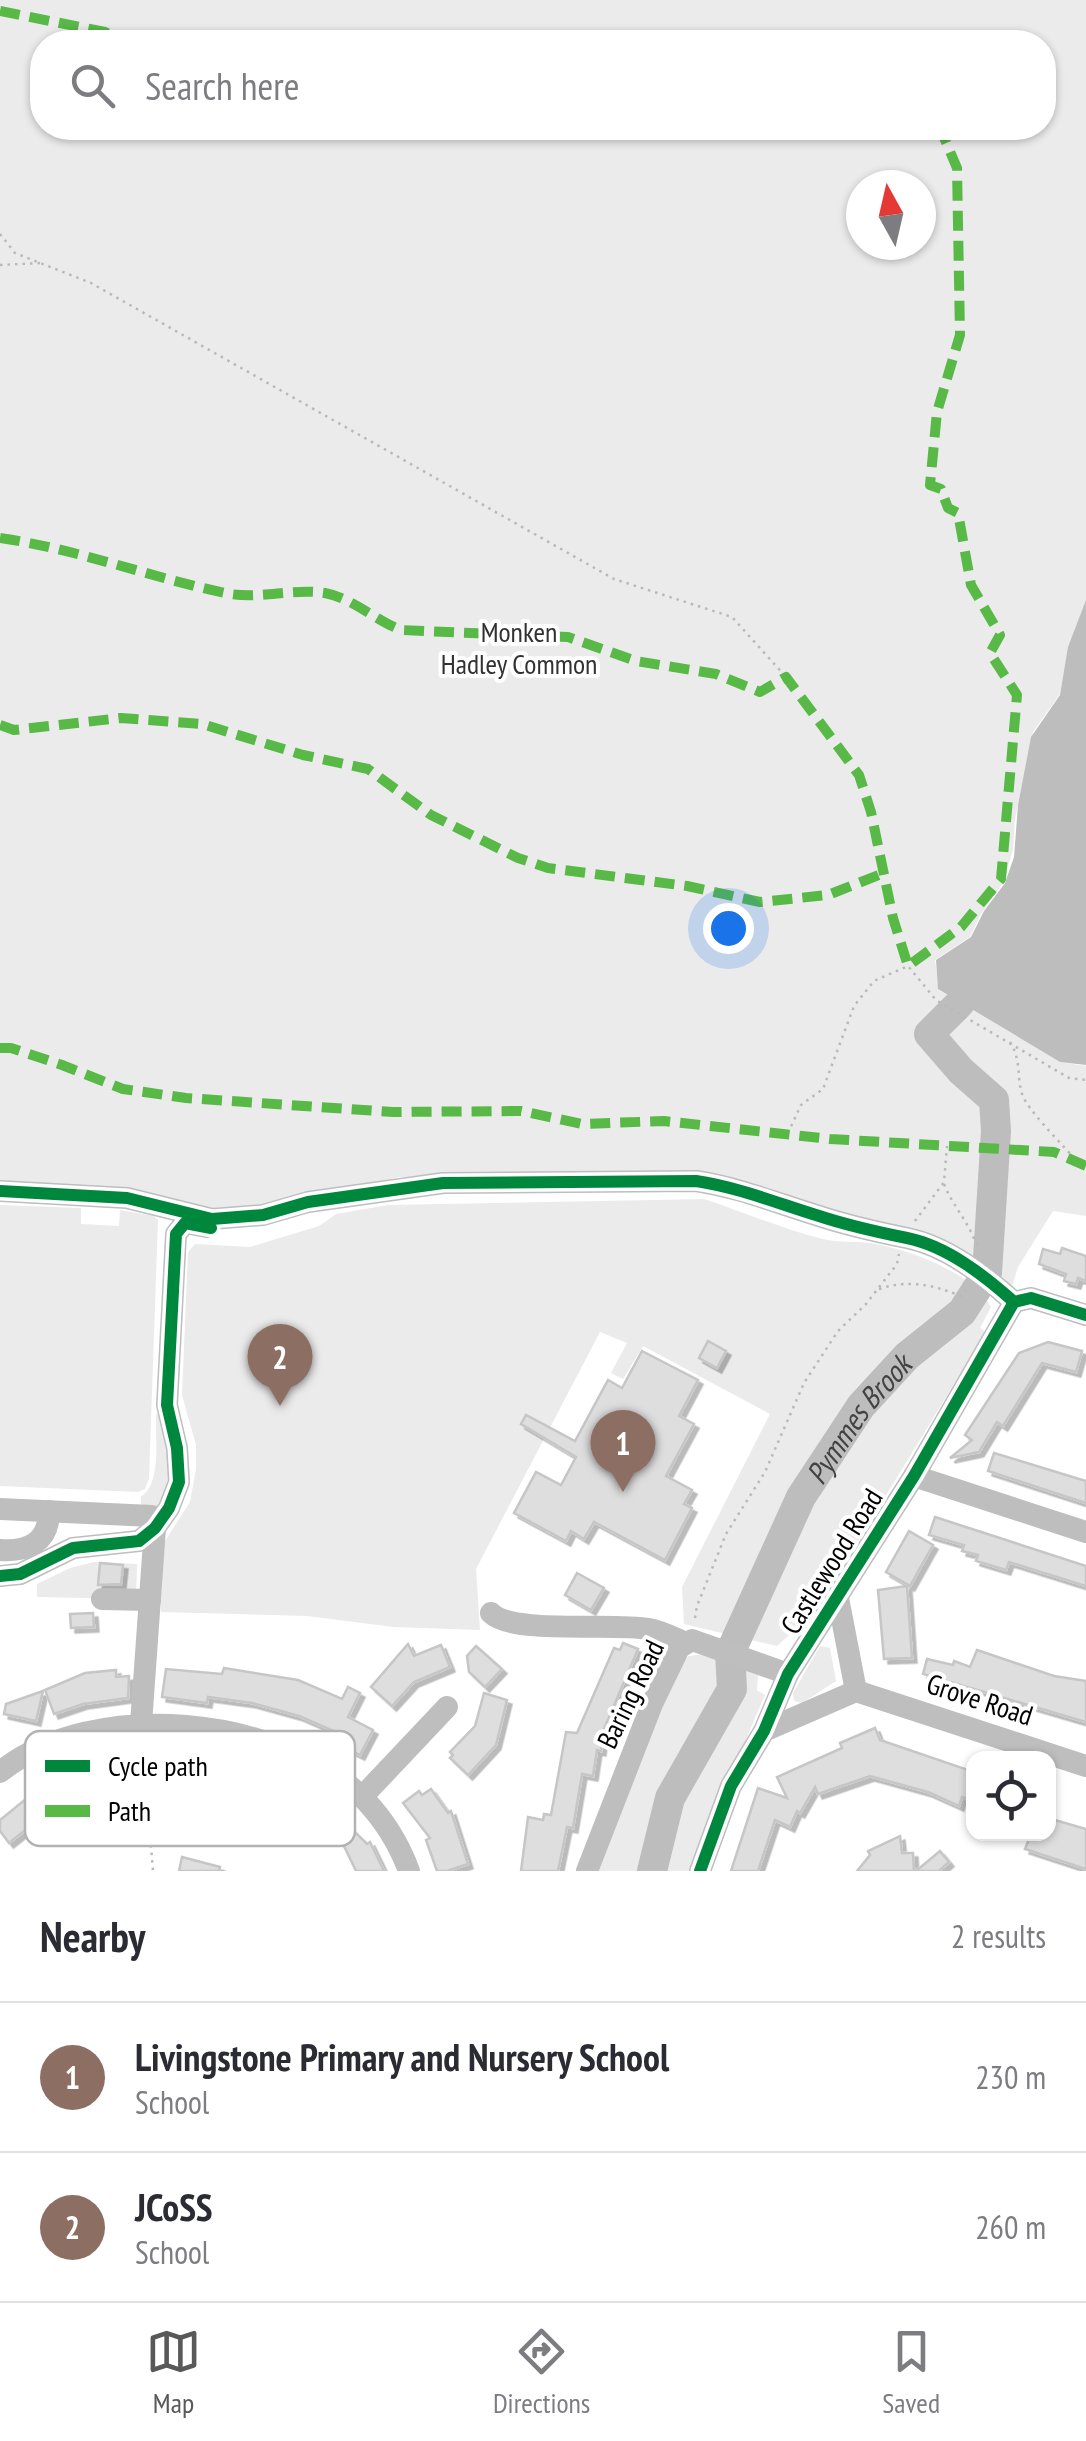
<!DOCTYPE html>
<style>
:root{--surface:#fff;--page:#f2f2f3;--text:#2b2b33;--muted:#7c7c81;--line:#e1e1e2;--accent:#595959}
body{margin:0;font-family:"PT Sans Narrow",sans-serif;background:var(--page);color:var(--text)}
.controls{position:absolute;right:30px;bottom:30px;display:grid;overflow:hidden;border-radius:20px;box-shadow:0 2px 8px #0004}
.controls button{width:90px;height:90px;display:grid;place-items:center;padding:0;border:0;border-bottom:2px solid var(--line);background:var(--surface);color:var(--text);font:50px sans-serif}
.compass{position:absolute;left:846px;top:170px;width:90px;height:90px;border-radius:50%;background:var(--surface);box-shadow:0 2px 8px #0004;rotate:352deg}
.you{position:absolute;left:728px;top:928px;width:35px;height:35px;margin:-25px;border:8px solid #fff;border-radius:50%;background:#1a73e8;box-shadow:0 0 0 15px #1a73e833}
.badge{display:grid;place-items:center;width:65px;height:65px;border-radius:50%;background:var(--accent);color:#fff;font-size:32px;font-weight:700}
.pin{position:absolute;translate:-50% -82px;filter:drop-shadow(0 2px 5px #0008)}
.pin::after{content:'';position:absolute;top:52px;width:35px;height:30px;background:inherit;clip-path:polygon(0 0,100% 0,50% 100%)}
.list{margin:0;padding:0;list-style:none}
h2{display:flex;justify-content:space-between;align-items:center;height:130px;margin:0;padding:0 40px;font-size:42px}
h2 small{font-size:32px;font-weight:400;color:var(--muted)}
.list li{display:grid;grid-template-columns:65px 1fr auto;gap:30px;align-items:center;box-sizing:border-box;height:150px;padding:0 40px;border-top:2px solid var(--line)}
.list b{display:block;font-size:38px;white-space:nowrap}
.list p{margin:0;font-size:32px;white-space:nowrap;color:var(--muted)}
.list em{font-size:32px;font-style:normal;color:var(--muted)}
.icon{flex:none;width:55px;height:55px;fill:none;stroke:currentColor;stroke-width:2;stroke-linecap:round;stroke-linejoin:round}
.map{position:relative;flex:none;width:1086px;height:1871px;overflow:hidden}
.search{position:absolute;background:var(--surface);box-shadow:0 2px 8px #0004;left:30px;right:30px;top:30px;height:110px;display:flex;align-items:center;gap:25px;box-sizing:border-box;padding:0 35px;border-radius:40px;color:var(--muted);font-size:38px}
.sheet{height:430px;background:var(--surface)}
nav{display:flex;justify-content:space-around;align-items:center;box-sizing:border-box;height:140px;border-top:2px solid var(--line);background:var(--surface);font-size:28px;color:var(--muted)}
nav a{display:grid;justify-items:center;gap:5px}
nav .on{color:var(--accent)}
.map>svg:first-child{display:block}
</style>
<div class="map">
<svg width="1086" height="1871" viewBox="0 0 1086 1871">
<defs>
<filter id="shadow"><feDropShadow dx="4.5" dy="4.5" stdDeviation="0" flood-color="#0004"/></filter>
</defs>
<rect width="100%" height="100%" fill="#fff"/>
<g fill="#ebebeb" fill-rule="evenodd">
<path d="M 0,0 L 1086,0 L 1086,623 L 1069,646 L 1060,694 L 1033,732 L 1015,819 L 1013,850 L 1003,883 L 981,914 L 970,937 L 935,960 L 939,990 L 1060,1062 L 1086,1066 L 1086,1216 L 1053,1211 L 1018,1267 L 1009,1296 L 945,1253 L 708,1173 L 400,1177 L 233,1213 L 0,1182 ZM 42,42 L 1044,42 L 1044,128 L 42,128 ZM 861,185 L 921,185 L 921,245 L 861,245 Z"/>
<path d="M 704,1199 C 743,1212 783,1229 823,1239 C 839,1243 854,1241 870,1243 C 905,1248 975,1273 991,1307 L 980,1328 L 986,1332 L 842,1567 L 837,1564 L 795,1630 L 777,1646 L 684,1624 L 682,1587 L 770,1414 L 643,1346 L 623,1379 L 611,1373 L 627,1343 L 600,1332 L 476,1569 L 480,1630 L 394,1627 L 307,1616 L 161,1612 L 161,1547 L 190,1502 L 196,1469 L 196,1445 L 182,1395 L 188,1252 L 195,1244 L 250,1247 L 319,1226 L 336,1214 L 388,1205 Z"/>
<path d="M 0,1205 L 81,1208 L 81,1224 L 119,1226 L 120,1210 L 154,1216 L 158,1220 L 149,1479 L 145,1489 L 138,1492 L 0,1486 Z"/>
<path d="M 162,1410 L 173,1453 L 163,1506 L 141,1511 L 141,1497 C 162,1483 155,1439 156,1415 Z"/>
<path d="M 94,1562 L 137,1564 L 136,1599 L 37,1597 L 37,1584 L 70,1568 Z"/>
<path d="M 820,1646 L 830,1648 L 836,1681 L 802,1703 L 794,1701 L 793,1693 Z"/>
<path d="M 704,1654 L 758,1675 L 757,1690 L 765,1695 L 690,1871 L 593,1871 L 677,1666 L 689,1656 Z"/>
</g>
<path fill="#bdbdbd" d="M 1086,600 L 1086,1065 L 1060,1062 L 938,989 L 936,960 L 971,937 L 984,911 L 1005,883 L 1014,857 L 1018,805 L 1031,737 L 1060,695 L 1068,647 Z"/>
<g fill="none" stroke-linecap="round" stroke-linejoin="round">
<path stroke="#bdbdbd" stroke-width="30" id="s1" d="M 652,1871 L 670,1798 L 732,1689 L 730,1653 L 801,1497 L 861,1406 L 907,1356 L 962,1312 L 987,1273 L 996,1131 L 994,1100 L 961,1071 L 929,1034 L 960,1003"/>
</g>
<g fill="#dedede" stroke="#c6c6c6" stroke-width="2.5" filter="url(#shadow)">
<path d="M 1062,1248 L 1086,1256 L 1086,1281 L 1078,1278 L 1076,1284 L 1064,1281 L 1066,1274 L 1039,1264 L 1043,1249 L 1060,1254 Z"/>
<path d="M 708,1341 L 726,1351 L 717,1368 L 699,1358 Z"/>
<path d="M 1048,1342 L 1082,1351 L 1076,1372 L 1042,1363 L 1003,1426 L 997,1422 L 979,1452 L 950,1458 L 972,1440 L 965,1435 L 1019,1353 Z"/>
<path d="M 642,1351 L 698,1380 L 679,1416 L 694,1424 L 666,1476 L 692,1490 L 684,1504 L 692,1508 L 665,1560 L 594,1522 L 584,1539 L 571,1531 L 566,1541 L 514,1513 L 536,1472 L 561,1485 L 576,1457 L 521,1424 L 526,1415 L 575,1441 L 608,1380 L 622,1388 Z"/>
<path d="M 994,1453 L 1086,1481 L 1086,1503 L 988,1471 Z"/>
<path d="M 935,1517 L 1086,1566 L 1086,1586 L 1009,1562 L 1006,1570 L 976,1561 L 978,1555 L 962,1551 L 964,1545 L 929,1535 Z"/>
<path d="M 909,1531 L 933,1545 L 910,1586 L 886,1572 Z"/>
<path d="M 100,1563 L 123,1565 L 121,1584 L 98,1585 Z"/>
<path d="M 577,1573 L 604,1588 L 591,1610 L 565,1595 Z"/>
<path d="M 907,1586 L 912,1658 L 884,1659 L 878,1590 Z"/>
<path d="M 93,1613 L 94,1627 L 71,1628 L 70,1614 Z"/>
<path d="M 623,1643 L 638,1649 L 604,1729 L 601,1751 L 597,1750 L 593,1776 L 582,1774 L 573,1828 L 567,1827 L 558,1871 L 521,1871 L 528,1817 L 543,1820 L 544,1814 L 551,1815 L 566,1732 L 577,1733 L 614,1648 L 620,1650 Z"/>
<path d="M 408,1644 L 414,1656 L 441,1645 L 450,1667 L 414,1682 L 392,1706 L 371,1687 Z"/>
<path d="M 476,1646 L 502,1669 L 485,1687 L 469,1672 L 467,1656 Z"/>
<path d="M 977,1650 L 1054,1676 L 1086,1681 L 1086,1722 L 923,1674 L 927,1659 L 953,1665 L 954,1661 L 970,1667 Z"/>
<path d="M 224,1668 L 298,1680 L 342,1699 L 348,1687 L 360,1693 L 348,1717 L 373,1730 L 360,1755 L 334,1742 L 338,1733 L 299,1716 L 252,1703 L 208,1697 L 207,1703 L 162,1697 L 166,1669 L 222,1674 Z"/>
<path d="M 116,1670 L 116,1677 L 129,1676 L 128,1698 L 83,1704 L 54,1714 L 45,1690 L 85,1673 Z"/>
<path d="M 43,1691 L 36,1721 L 4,1714 L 6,1704 Z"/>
<path d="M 484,1693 L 507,1700 L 496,1745 L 468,1775 L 450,1758 L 453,1755 L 450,1752 L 475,1726 Z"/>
<path d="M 875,1728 L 880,1740 L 974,1772 L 969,1799 L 962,1797 L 959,1806 L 928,1792 L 870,1776 L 818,1794 L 815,1787 L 800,1813 L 797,1811 L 790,1827 L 775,1820 L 758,1871 L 731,1871 L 758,1788 L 787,1798 L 777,1777 L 842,1748 L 840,1743 Z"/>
<path d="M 138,1758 L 141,1772 L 89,1784 L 89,1780 L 44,1804 L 62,1826 L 51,1834 L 39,1819 L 9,1843 L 0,1831 L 0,1820 L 37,1790 L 33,1783 L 70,1764 L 75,1772 Z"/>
<path d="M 163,1764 L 224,1768 L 268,1779 L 324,1802 L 367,1844 L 370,1842 L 384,1871 L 356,1871 L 344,1846 L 317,1821 L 310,1828 L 303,1822 L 245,1798 L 209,1788 L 162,1784 Z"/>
<path d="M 431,1789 L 448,1813 L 451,1811 L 468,1864 L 447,1871 L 437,1871 L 426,1840 L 430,1838 L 403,1803 L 419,1791 L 422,1795 Z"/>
<path d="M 1048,1818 L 1086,1829 L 1086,1869 L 1025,1849 L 1031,1834 L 1048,1834 Z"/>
<path d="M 900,1836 L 902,1853 L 913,1853 L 914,1871 L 857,1871 L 870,1855 L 868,1851 Z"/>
<path d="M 940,1851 L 949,1862 L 939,1871 L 916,1871 Z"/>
<path d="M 182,1857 L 220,1867 L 219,1871 L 179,1871 Z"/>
</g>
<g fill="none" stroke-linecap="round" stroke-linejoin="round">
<g stroke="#b9b9b9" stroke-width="2.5" stroke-dasharray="2.5 5" stroke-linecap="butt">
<path d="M 0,234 L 15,253 L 91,283 L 614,579 L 732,617 L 786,677"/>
<path d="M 0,265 L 40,263"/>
<path d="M 1010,1042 C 1024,1064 1014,1083 1026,1102 C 1035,1117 1065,1148 1078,1162"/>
<path d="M 788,1133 L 801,1105 L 823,1089 L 854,1006 L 874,981 L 908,966 L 936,1000 L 1069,1078 L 1086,1080"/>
<path d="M 944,1184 C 953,1207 970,1223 977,1247"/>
<path d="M 915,1221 L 944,1182 L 947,1146"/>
<path d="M 879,1289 C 909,1279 933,1285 961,1296 L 966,1291"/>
<path d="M 695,1618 L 697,1606 L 726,1534 L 765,1472 L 804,1383 L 838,1331 L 866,1304 L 897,1264 L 899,1254"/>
<path d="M 143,1748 L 153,1871"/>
</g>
<g stroke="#bebebe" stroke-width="22">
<path d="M 0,1191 L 127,1198 L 212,1219 L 263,1215 L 308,1202 L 443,1183 L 696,1181 C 737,1187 777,1203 816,1215 C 846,1225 877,1232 907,1238 C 947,1246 985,1276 1014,1302"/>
<path d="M 914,1476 L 1086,1532"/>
<path d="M 0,1509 L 152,1516 L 155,1528 L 141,1724"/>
<path d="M 0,1550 C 27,1552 49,1543 49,1511"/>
<path d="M 0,1576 L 20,1574 L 73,1548 L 139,1541 L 155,1528 L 169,1508 L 179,1482 L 177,1448 L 167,1405 L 176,1234 L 185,1223 L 207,1227"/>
<path d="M 838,1598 L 856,1691"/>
<path d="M 102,1599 L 150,1600"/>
<path d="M 491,1613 C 513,1635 612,1622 649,1629 C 662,1631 674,1638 686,1643"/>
<path d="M 764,1731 L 856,1691 L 1086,1766"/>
<path d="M 0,1772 C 94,1697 281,1715 365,1800 C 385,1821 399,1844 409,1871"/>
<path d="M 362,1797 L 447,1707"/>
<path d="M 587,1871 L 652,1704 L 679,1648 L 692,1640 L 788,1674"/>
<path d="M 700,1871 L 731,1786 L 764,1731 L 788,1674 L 914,1476 L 1014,1302 L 1031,1298 L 1086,1315"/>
</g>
<g stroke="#58b947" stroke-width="10" stroke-dasharray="20 10" stroke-linecap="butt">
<path d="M 0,11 L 105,32 L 126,42"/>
<path d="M 0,538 C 77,549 149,577 225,593 C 257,600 292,588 325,593 C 352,598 375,620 401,630 L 568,637 L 636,661 L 716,674 L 760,692 L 786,677 L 859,775 L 871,812 L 893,918 L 908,966 L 961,927 L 1001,879 L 1017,695 L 990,653 L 1000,635 L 971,585 L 958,513 L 948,508 L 941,489 L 930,485 L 937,412 L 960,335 L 957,168 L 940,128"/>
<path d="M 0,725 L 14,730 L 121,718 L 202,724 L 303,755 L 368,769 L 431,815 L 518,858 L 548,868 L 687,886 L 760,902 L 828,895 L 884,873"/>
<path d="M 0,1048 L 11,1048 L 62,1065 L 123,1089 L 186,1098 L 393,1112 L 521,1111 L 582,1124 L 664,1121 L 830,1139 L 1054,1152 L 1086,1166"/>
</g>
<defs>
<g id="cycleway">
<path d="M 0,1191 L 127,1198 L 212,1219 L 263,1215 L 308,1202 L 443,1183 L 696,1181 C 737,1187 777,1203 816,1215 C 846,1225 877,1232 907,1238 C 947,1246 985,1276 1014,1302"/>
<path d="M 0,1576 L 20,1574 L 73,1548 L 139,1541 L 155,1528 L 169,1508 L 179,1482 L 177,1448 L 167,1405 L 176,1234 L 185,1223 L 211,1228"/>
<path d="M 700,1871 L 731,1786 L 764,1731 L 788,1674 L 914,1476 L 1014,1302 L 1031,1298 L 1086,1315"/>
</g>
</defs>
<use href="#cycleway" stroke="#fff" stroke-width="19"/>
<use href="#cycleway" stroke="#00873e" stroke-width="12"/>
</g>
<g text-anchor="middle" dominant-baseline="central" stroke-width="8" stroke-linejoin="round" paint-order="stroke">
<g font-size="28" fill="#313131" stroke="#fff">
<text x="519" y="631">Monken<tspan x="519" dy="32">Hadley Common</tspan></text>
</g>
<g font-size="28" fill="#000" stroke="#fff">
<text transform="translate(831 1561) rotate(-58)">Castlewood Road</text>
<text transform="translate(630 1694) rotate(-64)">Baring Road</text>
<text transform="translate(980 1699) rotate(18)">Grove Road</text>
</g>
<g font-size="30" font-style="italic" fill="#424242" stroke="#fff">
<text stroke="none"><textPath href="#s1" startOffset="505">Pymmes Brook</textPath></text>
</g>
</g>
<rect x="25" y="1731" width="330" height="115" rx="15" fill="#fff" stroke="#b2b2b2" stroke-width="2.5"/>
<rect x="45" y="1760" width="45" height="12" fill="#00873e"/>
<rect x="45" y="1805" width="45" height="12" fill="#58b947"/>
<g font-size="28" fill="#000">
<text x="108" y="1776">Cycle path</text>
<text x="108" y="1821">Path</text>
</g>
</svg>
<div class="controls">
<button><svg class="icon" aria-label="locate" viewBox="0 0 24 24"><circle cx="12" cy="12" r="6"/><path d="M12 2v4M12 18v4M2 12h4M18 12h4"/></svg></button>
</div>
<svg class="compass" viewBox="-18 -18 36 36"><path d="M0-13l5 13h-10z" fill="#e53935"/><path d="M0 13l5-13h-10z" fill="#7c7c81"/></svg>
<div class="you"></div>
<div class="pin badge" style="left:623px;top:1492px;background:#8d6e63">1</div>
<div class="pin badge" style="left:280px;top:1406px;background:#8d6e63">2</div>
<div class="search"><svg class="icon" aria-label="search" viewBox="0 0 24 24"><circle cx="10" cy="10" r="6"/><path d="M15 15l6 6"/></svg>Search here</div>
</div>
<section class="sheet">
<h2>Nearby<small>2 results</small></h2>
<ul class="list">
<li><span class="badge" style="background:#8d6e63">1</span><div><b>Livingstone Primary and Nursery School</b><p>School</p></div><em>230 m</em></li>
<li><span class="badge" style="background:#8d6e63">2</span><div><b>JCoSS</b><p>School</p></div><em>260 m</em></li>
</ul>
</section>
<nav>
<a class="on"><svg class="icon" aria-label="map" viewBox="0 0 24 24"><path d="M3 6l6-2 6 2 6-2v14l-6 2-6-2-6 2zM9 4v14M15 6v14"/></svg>Map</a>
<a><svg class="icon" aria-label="directions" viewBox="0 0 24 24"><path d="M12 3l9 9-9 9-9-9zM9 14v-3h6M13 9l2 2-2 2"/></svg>Directions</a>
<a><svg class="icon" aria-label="saved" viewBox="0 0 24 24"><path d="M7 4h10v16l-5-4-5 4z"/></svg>Saved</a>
</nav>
